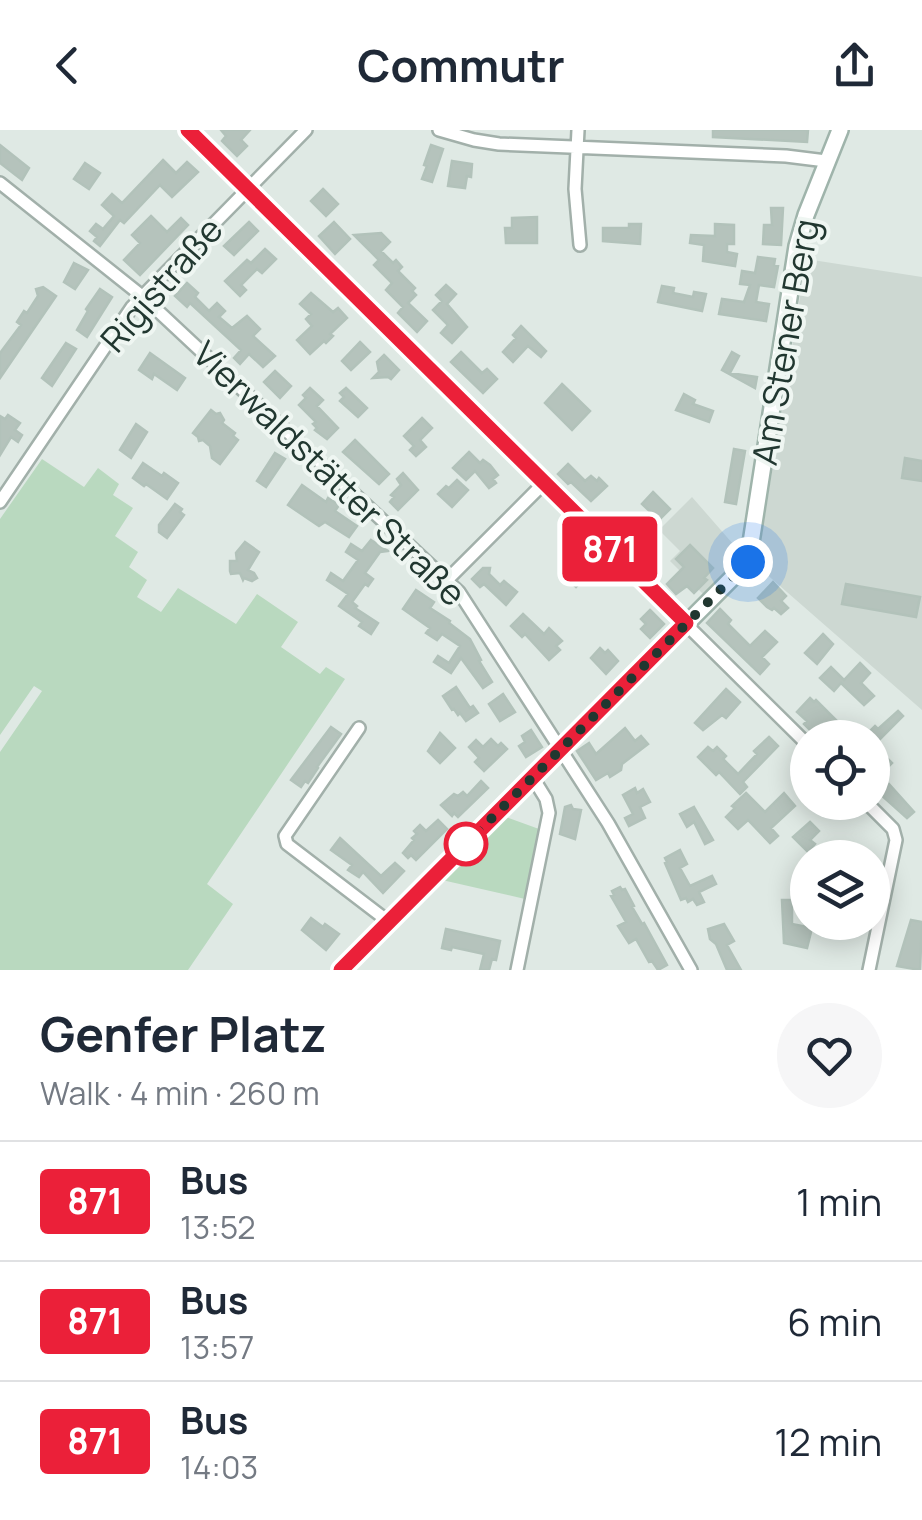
<!DOCTYPE html>
<meta charset="utf-8">
<style>
:root{--surface:#fff;--page:#f6f6f7;--text:#1f2937;--muted:#747a83;--line:#e0e1e3}
body{margin:0;font-family:Manrope,sans-serif;background:var(--page);color:var(--text);height:100vh;display:flex;flex-direction:column;font-size:38px;white-space:nowrap}
*{box-sizing:border-box;margin:0}
p{font-size:32px;color:var(--muted)}
.icon{flex:none;width:55px;height:55px;fill:none;stroke:currentColor;stroke-width:2;stroke-linecap:round;stroke-linejoin:round}
.map{position:relative;height:840px;overflow:hidden}
.sheet{display:flex;flex-direction:column;background:var(--surface);flex:1}
.sheet>*{flex:none}
.badge{padding:0 20px;border-radius:8px;font-size:35px;line-height:65px}
.buttons{position:absolute;left:790px;top:590px;display:grid;gap:20px}
.buttons a{display:grid;place-items:center;width:100px;height:100px;border-radius:50%;background:var(--surface);box-shadow:0 5px 25px #0003;font-size:50px}
.you{position:absolute;width:50px;height:50px;margin:-25px;border:8px solid #fff;border-radius:50%;background:#1a73e8;box-shadow:0 0 0 15px #1a73e833}
.map>.badge{position:absolute;translate:-50% -50%;box-shadow:0 0 0 5px #fff}
.round{display:grid;place-items:center;flex:none;width:105px;height:105px;border-radius:52px;background:var(--page)}
.headline{display:flex;align-items:center;justify-content:space-between;height:170px;padding:0 40px}
h1{font-size:48px;font-weight:700;line-height:75px}
ul{padding:0;list-style:none}
li{display:flex;align-items:center;gap:30px;height:120px;padding:0 40px;border-top:2px solid var(--line)}
li div{flex:1}
li b{display:block;font-size:38px}
li em{font-style:normal}
li .badge{min-width:110px;font-weight:700;text-align:center}
header{display:flex;justify-content:space-between;align-items:center;height:130px;padding:0 40px;background:var(--surface);font-size:45px;font-weight:700}
.map>svg:first-child{display:block}
.built{fill:#cdd8d2}
.green{fill:#b9d9bf}
.building{fill:#b5c3bc;stroke:#b2c2ba;stroke-width:2.5}
.lines{fill:none;stroke-linecap:round;stroke-linejoin:round}
.street-casing{stroke:#a2b0aa;stroke-width:16}
.secondary-casing{stroke:#9fb4ab;stroke-width:20}
.street{stroke:#fff;stroke-width:11}
.secondary{stroke:#fff;stroke-width:15}
.line-casing{stroke:#fff;stroke-width:22}
.line{stroke:#eb2039;stroke-width:15}
.walk{stroke:#213730;stroke-width:10;stroke-dasharray:0 18}
.stop-dot{fill:#fff;stroke:#eb2039;stroke-width:5}
.labels{text-anchor:middle;stroke-width:8;stroke-linejoin:round;paint-order:stroke}
.street-label{font-size:35px;fill:#213730;stroke:#eff6f2}
</style>
<header><svg class="icon" aria-label="back" viewBox="0 0 24 24"><path d="M15 5l-7 7 7 7"/></svg>Commutr<svg class="icon" aria-label="share" viewBox="0 0 24 24"><path d="M12 15V3M7 8l5-5 5 5M5 13v7h14v-7"/></svg></header>
<div class="map">
<svg width="922" height="840" viewBox="0 0 922 840">
<rect width="100%" height="100%" fill="#dfe9e4"/>
<!-- built -->
<path class="built" d="M 806,129 L 922,147 L 922,580 L 757,436 Z
M 692,367 L 740,422 L 740,426 L 703,464 L 670,431 L 680,421 L 659,400 Z"/>
<!-- green -->
<path class="green" d="M 42,329 L 84,357 L 98,338 L 119,354 L 113,365 L 133,378 L 115,406 L 138,422 L 129,437 L 147,450 L 137,467 L 161,482 L 178,458 L 236,494 L 257,464 L 298,492 L 281,517 L 320,544 L 326,537 L 345,549 L 207,754 L 233,774 L 188,840 L 0,840 L 0,622 L 42,561 L 34,556 L 0,605 L 0,389 Z
M 506,687 L 539,699 L 525,769 L 442,750 Z"/>
<!-- building -->
<path class="building" d="M 221,0 L 250,0 L 241,10 L 247,16 L 237,26 L 222,11 L 226,6 Z
M 713,0 L 808,0 L 807,12 L 713,7 Z
M 0,15 L 29,38 L 22,50 L 0,33 Z
M 431,15 L 443,19 L 432,52 L 422,49 L 427,36 L 424,35 Z
M 163,30 L 176,43 L 187,32 L 198,42 L 172,67 L 160,55 L 124,93 L 120,90 L 100,116 L 94,111 L 97,107 L 90,101 L 96,94 L 103,99 L 114,86 L 102,75 L 112,64 L 122,73 Z
M 452,31 L 472,34 L 471,47 L 467,46 L 465,58 L 448,56 Z
M 85,33 L 100,43 L 89,59 L 74,49 Z
M 323,59 L 338,74 L 326,86 L 311,71 Z
M 771,78 L 783,78 L 781,115 L 763,114 L 764,95 L 772,95 Z
M 151,86 L 167,102 L 181,88 L 188,95 L 140,145 L 124,130 L 140,113 L 132,105 Z
M 537,87 L 537,113 L 506,113 L 505,98 L 512,98 L 512,88 Z
M 249,92 L 258,101 L 234,125 L 224,116 Z
M 334,92 L 350,109 L 335,124 L 319,106 Z
M 629,94 L 641,94 L 640,114 L 603,111 L 603,98 L 629,98 Z
M 715,94 L 734,95 L 734,114 L 727,114 L 727,122 L 737,124 L 735,136 L 703,131 L 704,115 L 690,113 L 691,105 L 715,106 Z
M 381,103 L 390,112 L 381,121 L 393,133 L 396,130 L 402,137 L 398,141 L 415,158 L 412,161 L 416,165 L 408,173 L 427,191 L 417,202 L 398,183 L 403,177 L 386,160 L 392,153 L 374,135 L 379,130 L 354,105 Z
M 265,119 L 276,129 L 262,143 L 257,139 L 241,155 L 246,160 L 240,166 L 225,151 L 247,130 L 251,133 Z
M 758,127 L 775,129 L 774,135 L 778,136 L 774,157 L 759,155 L 756,172 L 769,174 L 766,191 L 719,184 L 722,169 L 744,172 L 750,155 L 740,154 L 742,141 L 755,143 Z
M 74,133 L 88,140 L 75,159 L 64,152 Z
M 187,153 L 198,163 L 195,167 L 209,181 L 217,173 L 225,181 L 219,187 L 232,198 L 247,186 L 260,199 L 253,206 L 275,226 L 263,237 L 249,224 L 240,234 L 234,228 L 241,220 L 190,173 L 187,177 L 175,166 Z
M 446,155 L 456,164 L 447,174 L 467,197 L 452,213 L 441,203 L 448,195 L 433,180 L 442,171 L 436,165 Z
M 662,156 L 674,158 L 673,163 L 693,167 L 694,162 L 706,164 L 702,181 L 658,172 Z
M 43,157 L 56,166 L 0,248 L 0,223 L 21,195 L 17,192 L 24,181 L 27,183 L 38,166 L 36,159 Z
M 100,159 L 112,167 L 87,207 L 77,200 L 88,181 L 86,179 Z
M 311,163 L 333,182 L 338,178 L 347,188 L 330,204 L 333,206 L 326,213 L 324,211 L 310,224 L 297,210 L 312,196 L 306,189 L 311,184 L 300,174 Z
M 521,196 L 546,221 L 541,227 L 528,216 L 513,232 L 503,222 L 516,208 L 513,205 Z
M 360,212 L 370,222 L 351,240 L 342,231 Z
M 66,213 L 76,219 L 52,256 L 42,248 Z
M 461,222 L 482,243 L 487,239 L 497,249 L 483,263 L 451,232 Z
M 732,222 L 739,226 L 730,243 L 757,247 L 755,258 L 722,240 Z
M 150,223 L 185,248 L 177,260 L 154,244 L 152,249 L 139,240 Z
M 384,225 L 399,240 L 391,249 L 388,247 L 373,248 L 379,242 L 377,232 Z
M 275,241 L 291,256 L 280,268 L 264,252 Z
M 562,254 L 590,281 L 572,300 L 545,273 Z
M 310,258 L 323,270 L 317,276 L 338,298 L 327,309 L 315,300 L 317,298 L 313,294 L 316,292 L 299,275 L 306,268 L 303,265 Z
M 346,258 L 367,278 L 358,287 L 340,271 L 344,267 L 340,263 Z
M 684,264 L 695,270 L 693,274 L 713,281 L 709,292 L 676,280 Z
M 211,280 L 216,284 L 220,283 L 224,290 L 222,293 L 235,303 L 233,306 L 238,310 L 220,334 L 212,328 L 210,316 L 203,310 L 199,311 L 198,307 L 193,303 Z
M 8,285 L 20,293 L 15,300 L 22,305 L 18,312 L 11,307 L 0,325 L 0,286 L 5,289 Z
M 422,288 L 432,298 L 420,310 L 426,317 L 416,326 L 410,320 L 414,316 L 404,306 Z
M 136,294 L 147,302 L 131,328 L 120,320 Z
M 355,310 L 389,344 L 379,354 L 343,322 Z
M 734,319 L 745,321 L 736,374 L 725,372 Z
M 469,322 L 480,333 L 483,330 L 490,335 L 498,345 L 493,349 L 496,353 L 489,358 L 475,341 L 466,350 L 453,338 Z
M 275,323 L 285,329 L 266,357 L 257,351 Z
M 905,328 L 922,331 L 922,351 L 902,348 Z
M 143,333 L 162,346 L 164,343 L 178,353 L 167,369 L 146,354 L 144,356 L 133,348 Z
M 568,334 L 585,351 L 591,346 L 597,351 L 599,348 L 607,356 L 591,371 L 571,352 L 568,354 L 558,344 Z
M 403,343 L 418,360 L 398,380 L 390,372 L 394,367 L 391,365 L 401,355 L 397,349 Z
M 457,350 L 468,360 L 452,377 L 438,364 L 446,356 L 449,358 Z
M 302,355 L 326,372 L 328,368 L 339,375 L 335,381 L 357,396 L 349,407 L 325,392 L 319,396 L 288,375 Z
M 653,362 L 670,379 L 659,390 L 642,374 Z
M 175,374 L 182,379 L 180,382 L 184,385 L 167,408 L 159,402 L 159,395 Z
M 371,410 L 388,421 L 380,422 L 365,443 L 373,449 L 368,456 L 365,454 L 352,472 L 357,476 L 355,478 L 378,493 L 371,504 L 359,496 L 362,492 L 339,476 L 348,464 L 327,450 L 331,443 L 343,451 L 358,430 L 346,422 L 351,414 L 362,421 Z
M 245,412 L 259,422 L 248,440 L 254,443 L 257,448 L 252,451 L 244,448 L 243,450 L 240,443 L 231,444 L 230,441 L 230,431 L 237,431 L 236,423 Z
M 690,415 L 713,438 L 704,448 L 707,450 L 694,463 L 687,456 L 676,464 L 667,454 L 684,437 L 676,429 Z
M 587,421 L 594,427 L 590,431 L 595,436 L 576,457 L 565,446 Z
M 483,438 L 490,438 L 489,444 L 500,455 L 504,451 L 517,462 L 506,475 L 484,454 L 480,457 L 472,449 Z
M 773,452 L 786,466 L 781,471 L 788,478 L 781,484 L 774,478 L 772,480 L 767,477 L 758,468 Z
M 846,454 L 920,467 L 916,487 L 842,474 Z
M 416,460 L 434,472 L 430,478 L 450,491 L 449,493 L 470,509 L 481,530 L 479,531 L 492,552 L 483,558 L 461,528 L 451,543 L 434,532 L 438,526 L 449,533 L 460,516 L 442,504 L 437,510 L 426,503 L 430,498 L 403,479 Z
M 720,479 L 731,490 L 728,494 L 750,516 L 765,501 L 777,512 L 762,527 L 769,534 L 760,544 L 707,493 Z
M 650,480 L 664,494 L 650,508 L 641,499 L 646,494 L 641,489 Z
M 523,484 L 544,504 L 549,498 L 562,511 L 556,516 L 560,520 L 549,530 L 525,504 L 522,507 L 511,496 Z
M 823,504 L 833,514 L 817,534 L 805,523 Z
M 600,518 L 605,523 L 608,520 L 618,531 L 606,544 L 591,528 Z
M 860,533 L 870,543 L 861,553 L 874,566 L 864,575 L 841,553 L 834,561 L 820,548 L 831,537 L 844,550 Z
M 456,557 L 470,578 L 473,576 L 478,583 L 466,591 L 460,583 L 458,585 L 454,579 L 452,580 L 443,566 Z
M 726,559 L 740,572 L 726,588 L 722,585 L 703,600 L 695,593 Z
M 503,564 L 515,582 L 500,591 L 489,574 Z
M 810,568 L 814,572 L 816,570 L 841,595 L 831,606 L 821,595 L 813,603 L 804,594 L 807,591 L 797,582 Z
M 898,581 L 903,586 L 874,615 L 892,633 L 872,653 L 872,608 L 863,608 L 875,596 L 878,599 Z
M 331,597 L 341,604 L 317,637 L 318,638 L 308,653 L 305,651 L 301,657 L 291,650 Z
M 625,598 L 635,611 L 641,606 L 648,614 L 622,634 L 621,640 L 610,647 L 608,643 L 596,650 L 577,621 L 589,613 L 596,624 Z
M 531,600 L 542,617 L 526,627 L 519,616 L 525,612 L 522,606 Z
M 440,603 L 455,618 L 440,633 L 428,621 Z
M 769,607 L 778,616 L 743,652 L 747,657 L 740,664 L 719,642 L 716,645 L 698,627 L 708,617 L 713,621 L 717,617 L 726,626 L 723,629 L 738,644 L 757,624 L 754,621 Z
M 491,609 L 498,616 L 501,613 L 507,619 L 484,641 L 475,632 L 479,628 L 469,617 L 476,610 L 483,617 Z
M 481,651 L 488,658 L 458,687 L 454,683 L 452,686 L 441,675 L 454,664 L 458,666 L 463,662 L 467,666 Z
M 889,654 L 914,682 L 907,688 L 880,664 Z
M 635,658 L 637,663 L 643,659 L 650,672 L 640,677 L 645,688 L 629,696 L 625,688 L 633,684 L 623,665 Z
M 746,663 L 765,682 L 784,663 L 795,676 L 771,698 L 778,706 L 770,713 L 748,690 L 738,699 L 726,687 L 735,678 L 732,676 Z
M 571,675 L 573,679 L 581,680 L 575,709 L 560,704 L 565,677 Z
M 694,677 L 713,710 L 705,714 L 694,692 L 687,697 L 680,684 Z
M 438,690 L 447,699 L 416,730 L 411,725 L 408,728 L 403,723 L 414,710 L 412,708 L 417,704 L 414,701 L 420,695 L 426,701 Z
M 810,692 L 819,701 L 810,710 L 815,714 L 808,722 L 793,707 Z
M 340,708 L 381,746 L 395,733 L 404,741 L 383,763 L 363,742 L 359,747 L 348,740 L 352,735 L 331,720 Z
M 680,720 L 687,734 L 680,738 L 690,756 L 712,746 L 716,754 L 699,762 L 704,772 L 697,775 L 693,769 L 688,772 L 686,768 L 681,770 L 665,733 L 667,732 L 665,728 Z
M 620,757 L 622,760 L 625,759 L 634,776 L 632,777 L 642,794 L 644,793 L 667,835 L 658,840 L 652,831 L 649,832 L 636,809 L 629,813 L 618,796 L 626,792 L 611,766 L 614,765 L 612,761 Z
M 782,770 L 792,770 L 792,794 L 812,798 L 807,818 L 784,813 Z
M 311,788 L 323,797 L 325,794 L 339,804 L 326,820 L 302,800 Z
M 911,790 L 922,792 L 920,840 L 897,836 Z
M 724,794 L 734,811 L 727,815 L 741,840 L 727,840 L 716,814 L 710,809 L 708,799 Z
M 446,799 L 500,811 L 496,830 L 492,829 L 489,840 L 480,840 L 484,824 L 452,817 L 451,820 L 442,818 Z"/>
<g class="lines">
<defs>
<path id="street" d="M 187,0 L 808,615
M 439,0 L 474,10 L 499,14 L 786,26 L 826,31
M 578,0 L 575,59 L 580,115
M 0,53 L 142,166 L 459,462 L 608,693 L 691,840
M 0,372 L 132,177 L 306,0
M 448,449 L 543,354
M 359,598 L 285,706 L 287,714 L 389,792
M 866,672 L 893,699 L 896,710 L 869,840
M 517,840 L 549,683 L 546,669 L 533,648"/>
<path id="secondary" d="M 341,840 L 748,432 L 797,116 L 806,85 L 840,0"/>
</defs>
<!-- street casing -->
<use href="#street" class="street-casing"/>
<!-- secondary casing -->
<use href="#secondary" class="secondary-casing"/>
<!-- street -->
<use href="#street" class="street"/>
<!-- secondary -->
<use href="#secondary" class="secondary"/>
</g>
<g class="lines">
<defs>
<path id="line" d="M 188,0 L 686,493 L 341,840"/>
</defs>
<!-- line casing -->
<use href="#line" class="line-casing"/>
<!-- line -->
<use href="#line" class="line"/>
<!-- walk -->
<path class="walk" d="M 466,714 L 748,432"/>
</g>
<!-- markers -->
<circle class="stop-dot" cx="466" cy="714" r="20"/>
<g class="labels">
<!-- street labels -->
<g class="street-label">
<text transform="translate(162 155) rotate(-49)" y="12">Rigistraße</text>
<text transform="translate(786 212) rotate(-80)" y="12">Am Stener Berg</text>
<text transform="translate(329 344) rotate(44)" y="12">Vierwaldstätter Straße</text>
</g>
</g>
</svg>
<div class="buttons">
<a><svg class="icon" aria-label="locate" viewBox="0 0 24 24"><circle cx="12" cy="12" r="6"/><path d="M12 2v4M12 18v4M2 12h4M18 12h4"/></svg></a>
<a><svg class="icon" aria-label="layers" viewBox="0 0 24 24"><path d="M12 4l9 5-9 5-9-5zM3 14l9 5 9-5"/></svg></a>
</div>
<div class="you" style="left:748px;top:432px"></div>
<b class="badge" style="left:610px;top:419px;background:#eb2039;color:#fff">871</b>
</div>
<section class="sheet">
<div class="headline"><div><h1>Genfer Platz</h1><p>Walk · 4 min · 260 m</p></div><a class="round"><svg class="icon" aria-label="heart" viewBox="0 0 24 24"><path d="M12 20l-8-8c-3-5 5-10 8-4 3-6 11-1 8 4z"/></svg></a></div>
<ul>
<li><span class="badge" style="background:#eb2039;color:#fff">871</span><div><b>Bus</b><p>13:52</p></div><em>1 min</em></li>
<li><span class="badge" style="background:#eb2039;color:#fff">871</span><div><b>Bus</b><p>13:57</p></div><em>6 min</em></li>
<li><span class="badge" style="background:#eb2039;color:#fff">871</span><div><b>Bus</b><p>14:03</p></div><em>12 min</em></li>
</ul>
</section>
